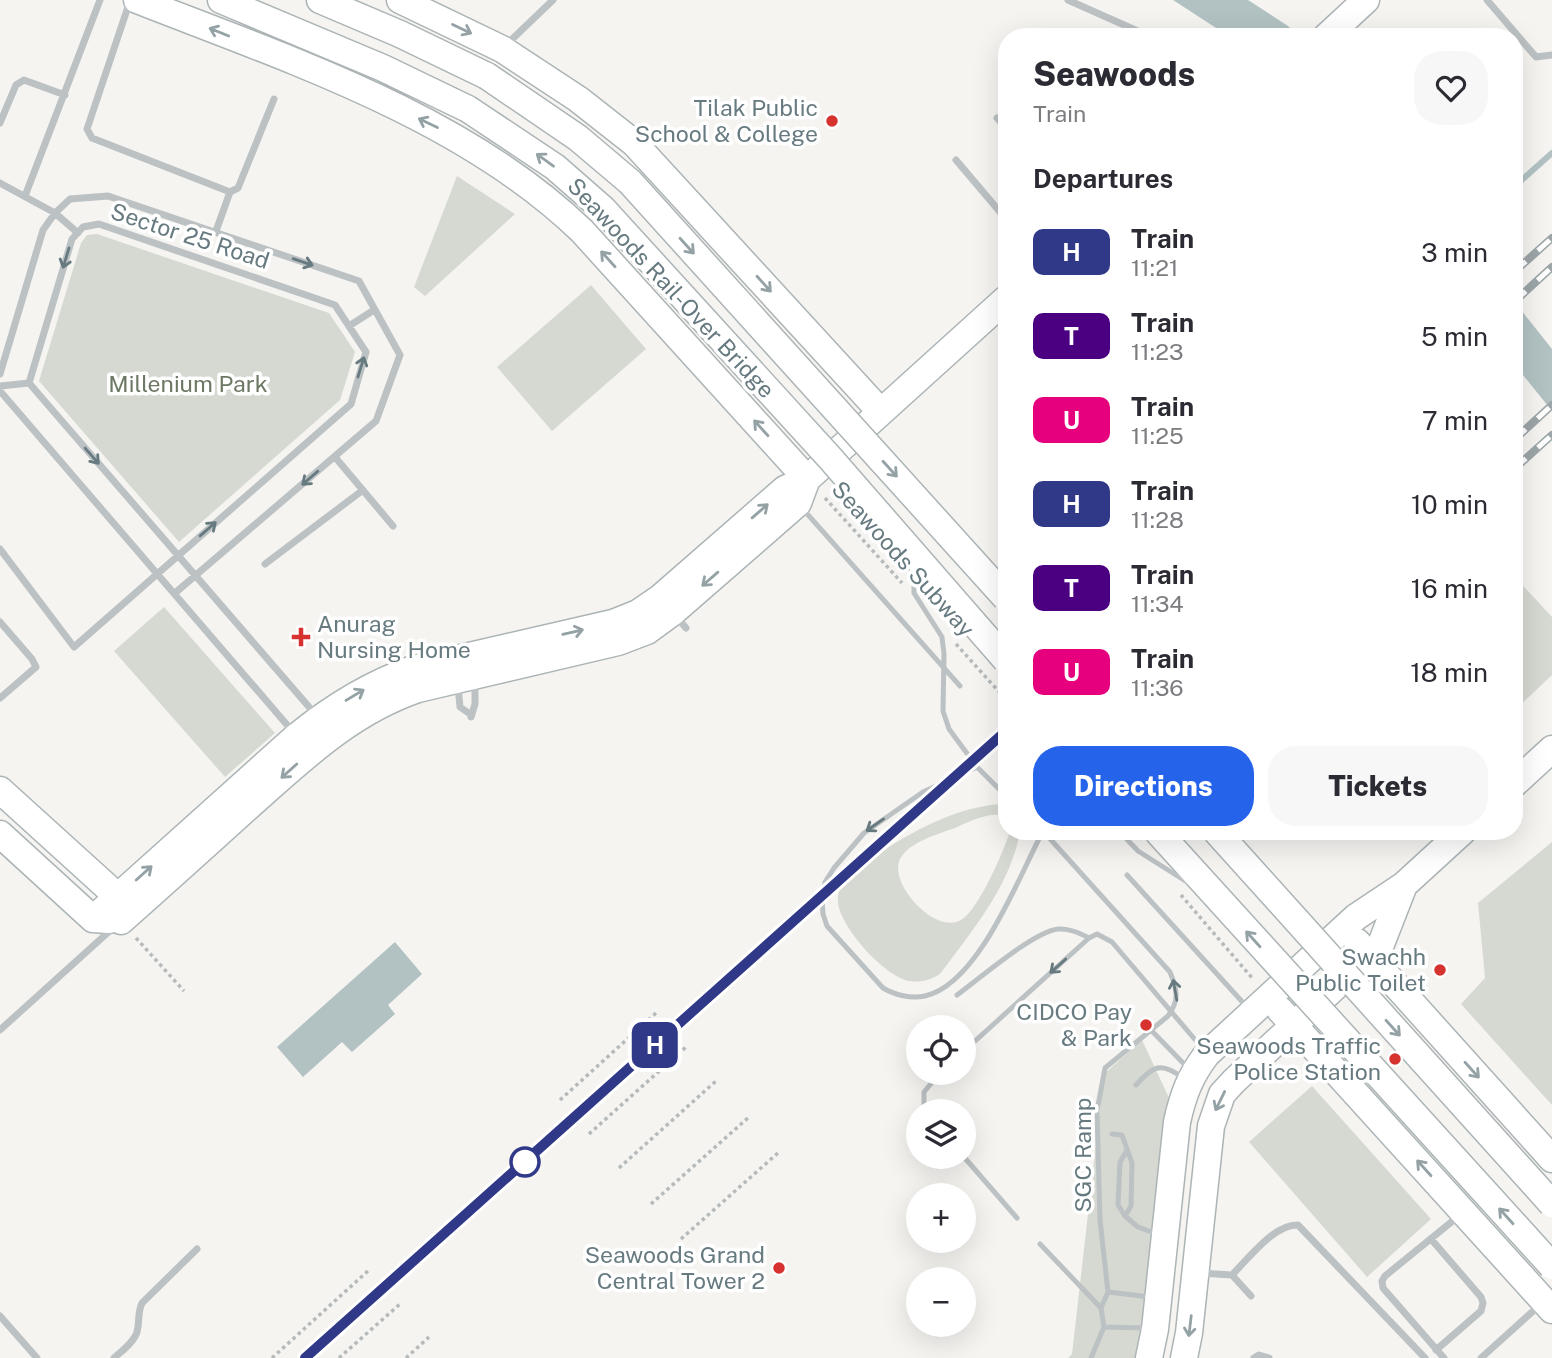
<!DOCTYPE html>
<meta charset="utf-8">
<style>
:root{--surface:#fff;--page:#f7f7f7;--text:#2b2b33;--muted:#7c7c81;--accent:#2563eb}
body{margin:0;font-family:"Public Sans",sans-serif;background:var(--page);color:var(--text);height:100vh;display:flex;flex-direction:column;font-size:26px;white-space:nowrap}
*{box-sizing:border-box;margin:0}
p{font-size:23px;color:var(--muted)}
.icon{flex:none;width:38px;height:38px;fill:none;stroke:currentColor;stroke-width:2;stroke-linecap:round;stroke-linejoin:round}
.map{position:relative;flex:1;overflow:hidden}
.details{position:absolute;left:998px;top:28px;width:525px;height:812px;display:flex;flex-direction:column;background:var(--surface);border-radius:28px;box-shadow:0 7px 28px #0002}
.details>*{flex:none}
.badge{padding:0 14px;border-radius:10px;font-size:24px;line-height:46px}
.tools{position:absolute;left:906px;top:1015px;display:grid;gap:14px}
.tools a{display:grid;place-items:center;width:70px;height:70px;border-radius:50%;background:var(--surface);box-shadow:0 7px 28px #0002;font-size:35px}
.map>.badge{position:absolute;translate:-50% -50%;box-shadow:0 0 0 4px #fff}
h2{padding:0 35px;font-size:26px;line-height:63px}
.round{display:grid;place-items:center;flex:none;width:74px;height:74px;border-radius:28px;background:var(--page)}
.summary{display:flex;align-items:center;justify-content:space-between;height:119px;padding:0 35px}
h1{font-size:33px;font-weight:800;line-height:52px}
.button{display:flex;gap:14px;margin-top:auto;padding:14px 35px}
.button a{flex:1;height:80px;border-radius:28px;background:var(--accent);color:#fff;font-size:28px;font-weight:800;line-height:80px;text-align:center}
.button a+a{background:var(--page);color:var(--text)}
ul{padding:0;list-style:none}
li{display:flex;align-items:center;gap:21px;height:84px;padding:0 35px}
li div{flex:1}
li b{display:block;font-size:26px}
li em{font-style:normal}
li .badge{min-width:77px;font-weight:700;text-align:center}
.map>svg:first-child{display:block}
.green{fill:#d6d9d1}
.water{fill:#b2c2c3}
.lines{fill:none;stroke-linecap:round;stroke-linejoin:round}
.stream{stroke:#b2c2c3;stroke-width:6}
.secondary-casing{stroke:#acb4b6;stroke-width:29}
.path{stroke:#b6babb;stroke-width:3.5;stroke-dasharray:3.5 3.5;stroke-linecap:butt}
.lane{stroke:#bcc1c3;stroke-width:5}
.street{stroke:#bcc1c3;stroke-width:7}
.secondary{stroke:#fff;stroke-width:26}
.rail-casing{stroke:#9ca5a7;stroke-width:8}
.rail{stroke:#fff;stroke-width:5;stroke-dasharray:16;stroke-linecap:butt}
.secondary-bridge-casing{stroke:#acb4b6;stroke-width:29;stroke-linecap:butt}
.lane-bridge{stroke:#bcc1c3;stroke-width:5}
.secondary-bridge{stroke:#fff;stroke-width:26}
.oneway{stroke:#94a2a6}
.oneway2{stroke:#667a80}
.line-casing{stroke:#fff;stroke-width:16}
.line{stroke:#303888;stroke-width:10}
.poi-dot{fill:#d63330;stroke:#fff;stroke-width:2.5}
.stop-dot{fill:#fff;stroke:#303888;stroke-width:3.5}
.labels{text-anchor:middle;stroke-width:7;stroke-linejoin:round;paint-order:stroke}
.poi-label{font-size:23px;fill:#667a80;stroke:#fff;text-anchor:end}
.street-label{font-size:23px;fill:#667a80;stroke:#fff}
.park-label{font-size:23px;fill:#6c7864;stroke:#fff}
</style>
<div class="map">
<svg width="1552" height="1358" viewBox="0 0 1552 1358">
<rect width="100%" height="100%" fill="#f5f4f1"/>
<!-- green -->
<path class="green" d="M 457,176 L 515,214 L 425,296 L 414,287 Z
M 97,234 L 329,313 L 355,352 L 340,400 L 179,542 L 39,381 L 81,243 L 87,235 Z
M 591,285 L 646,349 L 552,431 L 497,367 Z
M 1514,576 L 1552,617 L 1552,675 L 1514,711 Z
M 164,607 L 275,733 L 225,777 L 114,651 Z
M 1001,804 L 1006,805 L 1006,817 C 992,810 969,822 955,828 C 938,834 909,842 900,859 C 888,884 936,935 961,920 C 978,911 1004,851 1010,831 L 1020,831 C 1011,885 972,931 940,974 C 930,980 921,983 909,981 C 884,976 841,928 838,903 C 837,891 841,883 848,873 C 895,843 944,808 1001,804 Z
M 1552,842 L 1552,1105 L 1461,1004 L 1485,978 L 1478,903 Z
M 1142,1040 L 1170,1100 L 1143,1328 L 1137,1358 L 1068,1358 L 1072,1354 L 1104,1074 Z
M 1312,1086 L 1431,1219 L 1367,1277 L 1249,1142 Z"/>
<!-- water -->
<path class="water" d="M 1173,0 L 1248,0 L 1288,26 L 1298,37 L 1230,37 Z
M 1514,301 L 1552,349 L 1552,411 L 1514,364 Z
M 395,942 L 422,974 L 388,1005 L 395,1014 L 352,1052 L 342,1042 L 303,1077 L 277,1047 Z"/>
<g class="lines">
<!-- stream -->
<path class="stream" d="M 1514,187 L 1552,153"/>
<defs>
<path id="secondary" d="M 137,0 C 288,59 464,117 582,231 L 807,479
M 221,0 L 383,68 L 468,109
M 320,0 L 400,34 L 487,76
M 400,0 L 502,49 L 578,99 L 634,143 L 880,411
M 1326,37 L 1366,0
M 1514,784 L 1552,749
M 0,790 L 117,896 L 120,912
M 0,834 L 93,919 L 109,920
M 93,919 L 297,736 C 333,707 370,684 413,669 L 613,623 L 638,613 L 660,598 L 785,489 L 807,479 L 1006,299
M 121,921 C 164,883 206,845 248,807 C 301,760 350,712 418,689 L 618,642 L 647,631 L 673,612 L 798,503 L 807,479
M 1357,942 L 1552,1159
M 1280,1010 L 1552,1310
M 1149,1358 L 1155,1329 L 1177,1122 C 1183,1095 1190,1076 1207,1054 L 1356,917 L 1404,885 L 1463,831
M 1184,1358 L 1189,1333 L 1211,1126 L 1222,1094 L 1234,1081 L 1381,944 L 1404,885"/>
</defs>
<!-- secondary casing -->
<use href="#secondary" class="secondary-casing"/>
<!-- path -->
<path class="path" d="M 825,498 L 902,583
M 956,644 L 1001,694
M 1181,895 L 1253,979
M 136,938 L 184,991
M 560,1100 L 656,1013
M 589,1134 L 686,1047
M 619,1168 L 716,1081
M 651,1204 L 749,1117
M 681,1239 L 779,1152
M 272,1358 L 369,1270
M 339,1358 L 400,1304
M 406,1358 L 429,1337"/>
<!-- lane -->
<path class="lane" d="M 802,508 L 960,686
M 1127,875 L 1247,1007
M 957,995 C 979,979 1033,932 1058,929 C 1069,928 1079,933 1089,938
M 1146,1025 L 1188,1068
M 964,1051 L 1089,938 L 1097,934 L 1112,942 L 1203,1049
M 1136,1085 C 1153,1066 1161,1061 1183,1078
M 924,1111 L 924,1092 L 940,1073
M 1112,1134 L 1122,1135 L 1132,1163 L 1131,1206 L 1125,1216
M 1126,1152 L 1120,1162 L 1118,1205 L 1125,1216 L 1138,1227 L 1157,1234
M 964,1157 L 1017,1218
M 1100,1220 L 1108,1292 L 1101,1308
M 1040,1244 L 1101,1308 L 1104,1327 L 1091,1358
M 1108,1292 L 1150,1297
M 1104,1327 L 1146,1328"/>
<!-- street -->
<path class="street" d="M 1068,0 L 1151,37
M 1487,0 L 1536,57 L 1552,55
M 130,1 L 87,129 L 92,138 L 230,192
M 505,46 L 553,0
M 997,118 L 1006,128
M 0,123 L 16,85 L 24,80 L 65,95
M 956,160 L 1006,219
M 0,183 L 55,213 L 78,233
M 25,196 L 100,0
M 216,231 L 230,192 L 238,188 L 274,99
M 349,326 L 374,310
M 0,374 L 43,230 L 55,213 L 70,199 L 108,196 L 359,281 L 400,355 L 376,421 L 175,593
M 0,386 L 29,383
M 0,391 L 294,733
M 335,457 L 393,526
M 0,549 L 74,647 L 351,404 L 366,352 L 335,305 L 99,224 L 83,227 L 72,239 L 29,383 L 316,715
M 265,564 L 363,490
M 675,615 L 686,628
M 0,622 L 32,659 L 36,667 L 0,698
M 458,686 L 460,707 L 470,714
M 471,717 L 475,704 L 475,680
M 0,1030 L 114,927
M 1431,1239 L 1481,1297 L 1483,1303 L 1481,1311 L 1436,1350
M 1199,1273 L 1232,1275 C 1249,1258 1274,1224 1298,1225 L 1425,1358
M 1232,1275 L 1251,1296
M 0,1316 L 37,1358
M 114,1358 C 122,1351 134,1342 137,1332 C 140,1321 137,1314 142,1303 L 197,1249
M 1254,1358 L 1259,1355 L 1269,1358
M 1444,1358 L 1383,1288 L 1382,1281 L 1385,1276 L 1460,1215
M 1481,1358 L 1541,1304"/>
<!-- secondary -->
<use href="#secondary" class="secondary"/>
<defs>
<path id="rail" d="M 1514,272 L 1552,238
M 1514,302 L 1552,267
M 1514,440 L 1552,405
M 1514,469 L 1552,435"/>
</defs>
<!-- rail casing -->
<use href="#rail" class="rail-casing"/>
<!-- rail -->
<use href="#rail" class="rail"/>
<defs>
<path id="secondary-bridge" d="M 487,76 L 578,138 L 630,182 L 1006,598
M 468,109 L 555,167 L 603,209 L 830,458 L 1006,660
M 1157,831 L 1552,1266
M 1216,831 L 1552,1204"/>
</defs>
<!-- secondary-bridge casing -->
<use href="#secondary-bridge" class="secondary-bridge-casing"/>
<!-- lane-bridge -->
<path class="lane-bridge" d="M 914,570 L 914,593 L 942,637 L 944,654 L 943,711 L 949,729 L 977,767 L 1006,796
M 977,767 L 923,792 L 864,833 L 834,868 L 825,882 L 822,899 L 823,914 L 827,926 L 883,988 C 895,995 911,999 925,996 C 979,984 1019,876 1043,831
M 1043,831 L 1170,972 C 1177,989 1180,1000 1168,1016 L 1105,1068 L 1097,1111 L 1100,1220
M 1119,831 L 1138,851 L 1187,882"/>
<!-- secondary-bridge -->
<use href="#secondary-bridge" class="secondary-bridge"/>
</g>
<!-- one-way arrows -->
<defs><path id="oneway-shaft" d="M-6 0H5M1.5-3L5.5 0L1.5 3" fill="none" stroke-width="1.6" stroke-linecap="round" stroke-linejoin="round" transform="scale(1.75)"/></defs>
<g class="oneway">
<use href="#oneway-shaft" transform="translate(462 29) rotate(26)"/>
<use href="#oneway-shaft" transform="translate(219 32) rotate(-158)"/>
<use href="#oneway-shaft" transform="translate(428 123) rotate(-154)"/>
<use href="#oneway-shaft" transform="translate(545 160) rotate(-144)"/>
<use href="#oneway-shaft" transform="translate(687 246) rotate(48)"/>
<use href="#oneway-shaft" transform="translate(608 259) rotate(-132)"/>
<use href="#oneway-shaft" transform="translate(764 284) rotate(48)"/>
<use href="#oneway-shaft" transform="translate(761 428) rotate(-132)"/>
<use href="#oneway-shaft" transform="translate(890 469) rotate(48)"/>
<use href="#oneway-shaft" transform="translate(760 511) rotate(-41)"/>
<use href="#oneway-shaft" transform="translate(710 579) rotate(139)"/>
<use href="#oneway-shaft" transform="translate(573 632) rotate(-13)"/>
<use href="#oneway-shaft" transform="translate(355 695) rotate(-31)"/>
<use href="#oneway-shaft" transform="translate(289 771) rotate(138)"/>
<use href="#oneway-shaft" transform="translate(144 873) rotate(-42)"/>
<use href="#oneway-shaft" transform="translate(1253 939) rotate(-132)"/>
<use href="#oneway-shaft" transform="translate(1393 1028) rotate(48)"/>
<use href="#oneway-shaft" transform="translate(1472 1070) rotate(48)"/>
<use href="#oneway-shaft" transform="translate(1220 1101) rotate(116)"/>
<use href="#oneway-shaft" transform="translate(1424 1168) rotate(-132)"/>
<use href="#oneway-shaft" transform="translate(1506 1216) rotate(-132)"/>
<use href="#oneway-shaft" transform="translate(1190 1326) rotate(97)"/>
</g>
<g class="oneway2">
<use href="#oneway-shaft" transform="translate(66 258) rotate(107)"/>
<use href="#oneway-shaft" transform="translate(303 262) rotate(19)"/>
<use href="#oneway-shaft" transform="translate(361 367) rotate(-73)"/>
<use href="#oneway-shaft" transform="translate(92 456) rotate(49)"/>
<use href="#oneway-shaft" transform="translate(310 478) rotate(139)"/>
<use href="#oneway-shaft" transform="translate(208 529) rotate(-41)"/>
<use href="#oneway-shaft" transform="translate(875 825) rotate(145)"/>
<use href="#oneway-shaft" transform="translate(1058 966) rotate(138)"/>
<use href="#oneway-shaft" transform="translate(1175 990) rotate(-100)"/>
</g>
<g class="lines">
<defs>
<path id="line" d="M 305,1358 L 1006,731"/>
</defs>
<!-- line casing -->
<use href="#line" class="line-casing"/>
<!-- line -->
<use href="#line" class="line"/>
</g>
<!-- markers -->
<g class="poi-dot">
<circle cx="832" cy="121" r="7"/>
<path d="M297.5 626.5h7v7h7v7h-7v7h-7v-7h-7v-7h7z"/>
<circle cx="1440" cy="970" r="7"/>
<circle cx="1146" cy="1025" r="7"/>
<circle cx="1395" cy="1059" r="7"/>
<circle cx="779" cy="1268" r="7"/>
</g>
<circle class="stop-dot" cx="525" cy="1162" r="14"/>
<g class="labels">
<!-- poi labels -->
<g class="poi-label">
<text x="818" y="116">Tilak Public<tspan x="818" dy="26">School &amp; College</tspan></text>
<text x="317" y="632" text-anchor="start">Anurag<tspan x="317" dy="26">Nursing Home</tspan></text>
<text x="1426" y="965">Swachh<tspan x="1426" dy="26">Public Toilet</tspan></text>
<text x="1132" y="1020">CIDCO Pay<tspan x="1132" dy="26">&amp; Park</tspan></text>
<text x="1381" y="1054">Seawoods Traffic<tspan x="1381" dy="26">Police Station</tspan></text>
<text x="765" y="1263">Seawoods Grand<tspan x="765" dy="26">Central Tower 2</tspan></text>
</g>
<!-- street labels -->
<g class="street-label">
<text transform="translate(190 236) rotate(18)" y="8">Sector 25 Road</text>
<text transform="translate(671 288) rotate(47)" y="8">Seawoods Rail-Over Bridge</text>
<text transform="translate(903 559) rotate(48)" y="8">Seawoods Subway</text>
<text transform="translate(1083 1155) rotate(-90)" y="8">SGC Ramp</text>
</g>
<!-- park labels -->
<g class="park-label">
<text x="188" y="392">Millenium Park</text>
</g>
</g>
</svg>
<div class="tools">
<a><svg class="icon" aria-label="locate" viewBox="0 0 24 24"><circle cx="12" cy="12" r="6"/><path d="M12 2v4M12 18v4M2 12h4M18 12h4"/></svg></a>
<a><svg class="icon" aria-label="layers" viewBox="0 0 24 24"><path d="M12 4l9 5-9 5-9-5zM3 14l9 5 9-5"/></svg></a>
<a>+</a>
<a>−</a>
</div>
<b class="badge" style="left:655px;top:1045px;background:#303888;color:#fff">H</b>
<section class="details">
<div class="summary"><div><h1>Seawoods</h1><p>Train</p></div><a class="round"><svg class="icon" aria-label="heart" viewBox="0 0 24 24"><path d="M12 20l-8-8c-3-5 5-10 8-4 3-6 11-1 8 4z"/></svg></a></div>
<h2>Departures</h2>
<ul>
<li><span class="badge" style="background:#303888;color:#fff">H</span><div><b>Train</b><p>11:21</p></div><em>3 min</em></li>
<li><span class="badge" style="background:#4b0082;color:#fff">T</span><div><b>Train</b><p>11:23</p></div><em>5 min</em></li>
<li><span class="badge" style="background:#e6007e;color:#fff">U</span><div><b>Train</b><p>11:25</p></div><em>7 min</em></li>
<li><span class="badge" style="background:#303888;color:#fff">H</span><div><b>Train</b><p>11:28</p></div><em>10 min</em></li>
<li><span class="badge" style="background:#4b0082;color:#fff">T</span><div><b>Train</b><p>11:34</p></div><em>16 min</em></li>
<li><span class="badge" style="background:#e6007e;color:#fff">U</span><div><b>Train</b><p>11:36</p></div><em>18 min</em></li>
</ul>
<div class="button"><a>Directions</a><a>Tickets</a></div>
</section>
</div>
